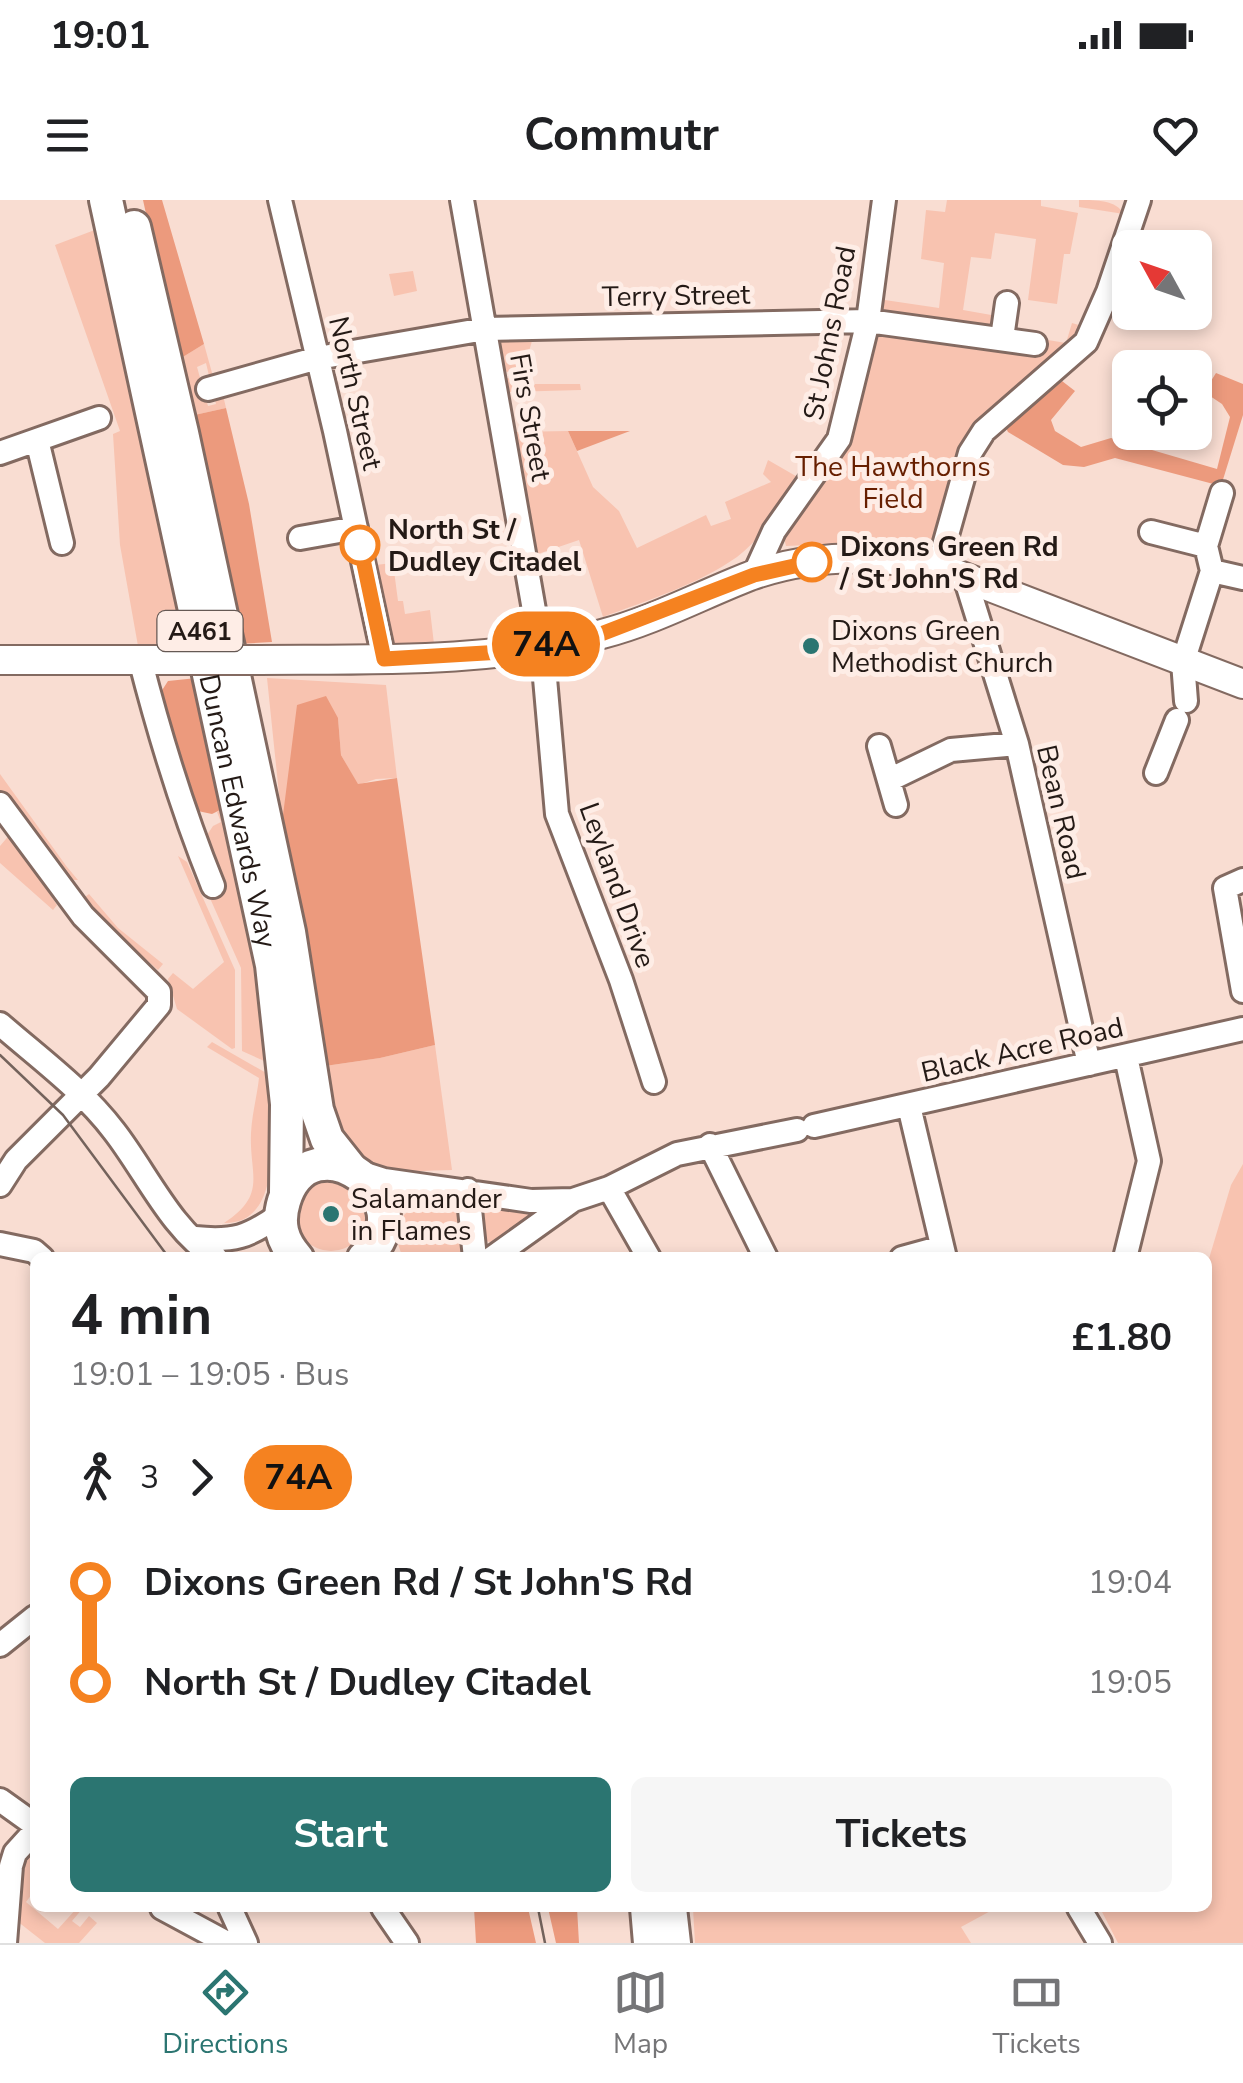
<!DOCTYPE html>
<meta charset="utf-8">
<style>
:root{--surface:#fff;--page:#f6f6f6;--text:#202124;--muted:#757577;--line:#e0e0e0;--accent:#2b7571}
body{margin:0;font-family:"Nunito Sans",sans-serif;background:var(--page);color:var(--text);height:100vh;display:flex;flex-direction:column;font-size:38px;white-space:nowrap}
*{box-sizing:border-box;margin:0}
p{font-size:32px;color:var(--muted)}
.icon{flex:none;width:55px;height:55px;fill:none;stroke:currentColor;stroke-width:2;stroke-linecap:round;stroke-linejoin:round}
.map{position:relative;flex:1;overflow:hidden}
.side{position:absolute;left:30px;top:1052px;width:1182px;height:660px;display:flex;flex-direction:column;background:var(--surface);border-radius:15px;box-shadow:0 5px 15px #0003}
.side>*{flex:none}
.badge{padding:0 20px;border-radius:32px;font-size:35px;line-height:65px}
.needle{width:65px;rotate:310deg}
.fabs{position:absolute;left:1112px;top:30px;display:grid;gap:20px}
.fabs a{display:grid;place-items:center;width:100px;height:100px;border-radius:15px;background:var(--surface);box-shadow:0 5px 15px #0003;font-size:50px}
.map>.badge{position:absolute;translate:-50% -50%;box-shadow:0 0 0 5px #fff}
.legs{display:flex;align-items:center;gap:15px;height:110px;padding:0 40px;font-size:32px}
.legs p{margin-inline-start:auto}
.overview{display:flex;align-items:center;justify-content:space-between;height:170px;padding:0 40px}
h1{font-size:55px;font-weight:700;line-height:75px}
.cta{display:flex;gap:20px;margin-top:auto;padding:20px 40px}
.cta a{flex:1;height:115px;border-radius:15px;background:var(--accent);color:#fff;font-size:40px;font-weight:700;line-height:115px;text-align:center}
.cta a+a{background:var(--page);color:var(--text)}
ul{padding:0 40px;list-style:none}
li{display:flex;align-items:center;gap:35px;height:100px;font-size:38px}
li i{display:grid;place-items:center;width:15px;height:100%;margin:0 12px;background:currentColor}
li i::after{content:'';width:25px;height:25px;margin:-12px;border:8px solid;border-radius:50%;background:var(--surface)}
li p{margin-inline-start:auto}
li:first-child i{background:linear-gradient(#0000 50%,currentColor 0)}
li:last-child i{background:linear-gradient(currentColor 50%,#0000 0)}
.status{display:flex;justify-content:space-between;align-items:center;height:70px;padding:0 50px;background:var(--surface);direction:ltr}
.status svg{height:28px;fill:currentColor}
header{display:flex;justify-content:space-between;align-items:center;height:130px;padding:0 40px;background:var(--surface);font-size:45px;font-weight:700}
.menu{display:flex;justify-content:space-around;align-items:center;height:140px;border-top:2px solid var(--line);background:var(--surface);font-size:28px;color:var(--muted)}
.menu a{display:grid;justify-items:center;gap:5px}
.menu .active{color:var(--accent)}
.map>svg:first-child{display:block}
.green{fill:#f8c3b0}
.forest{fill:#ec9a7d}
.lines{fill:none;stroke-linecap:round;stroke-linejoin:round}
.minor-casing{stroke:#836a61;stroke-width:28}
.major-casing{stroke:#836a61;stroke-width:32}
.highway-casing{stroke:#836a61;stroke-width:38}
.minor{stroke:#fff;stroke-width:22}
.major{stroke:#fff;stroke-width:28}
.highway{stroke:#fff;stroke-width:32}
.tram{stroke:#74635c;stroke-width:2.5}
.major-bridge-casing{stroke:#836a61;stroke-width:32;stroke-linecap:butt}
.major-bridge{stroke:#fff;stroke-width:28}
.line-1-casing{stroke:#fff;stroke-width:22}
.line-1{stroke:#f58220;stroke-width:15}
.stop-1-dot{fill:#fff;stroke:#f58220;stroke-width:5}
.poi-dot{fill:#2b7571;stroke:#feede6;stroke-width:4}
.labels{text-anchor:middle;stroke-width:10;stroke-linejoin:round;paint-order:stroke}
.shield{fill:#feede6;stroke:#655954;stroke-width:2.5}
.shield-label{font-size:25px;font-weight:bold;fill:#241a16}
.street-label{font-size:28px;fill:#241a16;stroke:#feede6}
.park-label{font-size:28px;fill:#671f00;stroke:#feede6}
.stop-label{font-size:28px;font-weight:bold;fill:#241a16;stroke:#feede6;text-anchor:start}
.poi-label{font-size:28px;fill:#241a16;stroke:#feede6;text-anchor:start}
</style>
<div class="status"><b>19:01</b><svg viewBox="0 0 49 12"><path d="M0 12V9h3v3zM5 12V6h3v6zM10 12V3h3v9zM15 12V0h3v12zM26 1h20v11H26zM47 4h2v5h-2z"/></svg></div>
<header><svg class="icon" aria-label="menu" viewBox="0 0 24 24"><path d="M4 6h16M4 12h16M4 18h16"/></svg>Commutr<svg class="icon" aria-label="heart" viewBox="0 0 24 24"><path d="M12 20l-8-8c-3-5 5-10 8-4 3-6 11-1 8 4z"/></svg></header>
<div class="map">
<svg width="1243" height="1743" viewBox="0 0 1243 1743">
<rect width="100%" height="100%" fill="#f9ddd2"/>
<!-- green -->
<path class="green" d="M 947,0 L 1041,0 L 1041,6 L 1078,13 L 1070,54 L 1064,54 L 1057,104 L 1028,100 L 1036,39 L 995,33 L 991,59 L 971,57 L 963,110 L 997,116 L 995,127 L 877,116 L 878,99 L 939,108 L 944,63 L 921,59 L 926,10 L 945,12 Z
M 1079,0 C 1097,0 1116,0 1124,14 L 1079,7 Z
M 100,28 L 190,444 L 138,446 L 120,345 L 113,234 L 120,231 L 55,45 Z
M 413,71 L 417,91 L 394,96 L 389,74 Z
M 1072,123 L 1082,126 L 1079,136 L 974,224 L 940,335 L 922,347 L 877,342 L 786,346 L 784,338 L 790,328 C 813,295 845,260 857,222 C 866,195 862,162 875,137 L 887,134 L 1042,139 L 1066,143 Z
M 499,141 L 532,141 L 525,165 L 520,165 L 512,173 L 504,171 Z
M 204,144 L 214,180 L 210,180 L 206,163 L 197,167 L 208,206 L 216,204 L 214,196 L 223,195 L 226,208 L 190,216 L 178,160 Z
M 505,177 L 533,188 L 535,184 L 580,184 L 581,190 L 508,192 Z
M 568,231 L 593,287 L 619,311 L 637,348 L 706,315 L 711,326 L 731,319 L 725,302 L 771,282 L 763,274 L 768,260 L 801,279 C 782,305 763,337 737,357 C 697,385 648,400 603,417 L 579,340 L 535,355 L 512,232 Z
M 393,363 L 398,401 L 403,401 L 405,414 L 430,410 L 434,444 L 394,443 L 375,365 Z
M 267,478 L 386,485 L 397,578 L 376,579 L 358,585 L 341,555 L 338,518 L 282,623 Z
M 0,574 L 67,667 L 78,680 L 65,680 L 61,676 L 0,593 Z
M 228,606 L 268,823 L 271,864 L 242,851 L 241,768 L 209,696 L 205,638 L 213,626 L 221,622 L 217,612 Z
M 11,633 L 57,705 L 53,710 L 0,663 L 0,646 Z
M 178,656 L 187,662 L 235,770 L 235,848 L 232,849 L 177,809 L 168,779 L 173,773 L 193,789 L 224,762 Z
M 89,694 L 118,728 L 163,764 L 158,770 L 112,730 L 87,702 L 85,697 Z
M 212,842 L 268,874 C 269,915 289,1024 224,1023 C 268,994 249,975 251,933 C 252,914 257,896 259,878 L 207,847 Z
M 435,845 L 452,970 C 433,970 409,973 390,969 C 337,958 332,910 325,866 L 380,858 Z
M 1243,964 L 1243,1743 L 1118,1743 L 1100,1708 L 1208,1708 L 1208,1062 L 1231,985 Z
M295 1015a36 36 0 1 1 72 0a36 36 0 1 1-72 0Z
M 444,997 L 455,1003 L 460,1016 L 461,1057 L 403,1057 C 385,1019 409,1005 444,997 Z
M 483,1001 L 540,1012 L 494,1043 L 482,1040 L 478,1008 Z
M 35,1646 L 35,1672 L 30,1678 L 35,1682 L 35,1690 L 26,1702 L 58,1729 L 77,1708 L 83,1708 L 72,1721 L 80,1727 L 89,1716 L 97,1723 L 79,1743 L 45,1743 L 17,1721 L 22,1661 Z
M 693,1708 L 996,1708 L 961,1727 L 971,1743 L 695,1743 Z"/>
<!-- forest -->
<path class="forest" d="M 143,0 L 162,0 L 204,144 L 178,160 Z
M 1216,173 L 1243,184 L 1243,215 L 1221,286 L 1115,258 L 1084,267 L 1063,265 L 1008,232 L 1006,228 L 1062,181 L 1075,191 L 1051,220 L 1055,231 L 1081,247 L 1111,238 L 1217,269 L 1230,217 L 1222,204 L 1204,192 Z
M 226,208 L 249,304 L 272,442 L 238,444 L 190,216 Z
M 568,231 L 630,231 L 577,251 Z
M 197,478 L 228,606 L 212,614 L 193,610 L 159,495 L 168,481 Z
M 326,496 L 338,518 L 341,555 L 358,584 L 397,578 L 435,845 L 380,858 L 325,866 L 282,623 L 297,505 Z
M 474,1708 L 528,1708 L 536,1743 L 476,1743 Z
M 548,1708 L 577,1708 L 579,1743 L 556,1743 Z"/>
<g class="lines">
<defs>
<path id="minor" d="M 280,0 L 335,231 L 384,459
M 462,0 L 544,467 L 557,614 L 621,780 L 654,882
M 1002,138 L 1007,103
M 208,189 L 318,158 L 485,129 L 868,121 L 1035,144
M 37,240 L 62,343
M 0,253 L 99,218
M 1151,332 L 1206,346
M 300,338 L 356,328
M 938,367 L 970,253 L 984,231 L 1086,142 L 1108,92 L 1139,0
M 1212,371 L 1243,378
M 754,375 L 774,331 L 839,239 L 868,121 L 884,0
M 965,377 L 1017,544 L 1089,864
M 140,459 C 160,537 183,612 213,686
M 1186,501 L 1183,462 L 1212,371 L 1206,346 L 1222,293
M 879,546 L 896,605
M 1156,573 L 1177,520
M 891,579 L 951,550 L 1017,544
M 0,604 L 83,716 L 159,792 L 159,805 L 99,877 L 16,960 L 0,985
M 1243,680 L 1225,688 L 1243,791
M 0,824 C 39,858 83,890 114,931 C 146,972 171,1030 216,1058
M 909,906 L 945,1058
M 814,926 L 1243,829
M 710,945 L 766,1058
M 359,972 L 384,980 L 531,1001 L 573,1000 L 609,988 L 677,954 L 797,930
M 609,988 L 649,1058
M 468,990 L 475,1058
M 195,1038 C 233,1042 249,1037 279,1015
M 0,1044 L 34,1051 L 42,1058
M 492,1058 L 573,1000
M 902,1058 L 942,1047
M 1125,1058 L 1149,961 L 1126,857
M 0,1445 L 35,1417
M 0,1600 L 35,1625
M 162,1708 L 227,1743
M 230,1708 L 246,1743
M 383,1708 L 407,1743
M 1079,1708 L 1100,1743
M 5,1743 L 11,1666 L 15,1653 L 35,1631"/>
<path id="major" d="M 0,460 L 178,460
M 253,460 C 367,459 491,464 602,434 C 653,421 701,395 750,376 C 812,354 875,354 938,367 L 1243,484"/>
<g id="highway">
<path id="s1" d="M 106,0 L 272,765 L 287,904 L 286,992"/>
<path d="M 134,27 L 182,233 L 289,732 L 317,910 L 327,939 L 350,968"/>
<path d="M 297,1058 C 282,1041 277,1024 284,1001 C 311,913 431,1001 364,1058"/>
<path d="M 647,1708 L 650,1743"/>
<path d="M 670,1708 L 674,1743"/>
</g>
</defs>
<!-- minor casing -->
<use href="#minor" class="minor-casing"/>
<!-- major casing -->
<use href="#major" class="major-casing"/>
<!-- highway casing -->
<use href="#highway" class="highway-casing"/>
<!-- minor -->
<use href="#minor" class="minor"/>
<!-- major -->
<use href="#major" class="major"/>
<!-- highway -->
<use href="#highway" class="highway"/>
<!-- tram -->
<path class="tram" d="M 0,855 L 63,915 L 169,1058
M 538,1708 L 545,1743"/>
<defs>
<path id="major-bridge" d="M 178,460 L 253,460"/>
</defs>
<!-- major-bridge casing -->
<use href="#major-bridge" class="major-bridge-casing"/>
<!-- major-bridge -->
<use href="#major-bridge" class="major-bridge"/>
</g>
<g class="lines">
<defs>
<path id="line-1" d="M 360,345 L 384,459 L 502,452 L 601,434 L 754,375 L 812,362"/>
</defs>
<!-- line-1 casing -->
<use href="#line-1" class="line-1-casing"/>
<!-- line-1 -->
<use href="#line-1" class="line-1"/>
</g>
<!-- markers -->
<g class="stop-1-dot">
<circle cx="360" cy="345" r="18"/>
<circle cx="812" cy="362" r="18"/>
</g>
<g class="poi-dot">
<circle cx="811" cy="446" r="10"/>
<circle cx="331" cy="1014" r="10"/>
</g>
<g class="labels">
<!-- shield labels -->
<rect class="shield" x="157.5" y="411" width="85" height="40" rx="8"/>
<g class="shield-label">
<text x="200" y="440">A461</text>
</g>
<!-- street labels -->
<g class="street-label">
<text transform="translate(676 95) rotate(-1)" y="10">Terry Street</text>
<text transform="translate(829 133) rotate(-79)" y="10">St Johns Road</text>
<text transform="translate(356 193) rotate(77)" y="10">North Street</text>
<text transform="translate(531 217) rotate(80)" y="10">Firs Street</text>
<text dy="10" stroke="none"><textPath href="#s1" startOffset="625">Duncan Edwards Way</textPath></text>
<text transform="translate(1062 612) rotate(77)" y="10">Bean Road</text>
<text transform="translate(618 685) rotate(70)" y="10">Leyland Drive</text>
<text transform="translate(1022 849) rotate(-13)" y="10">Black Acre Road</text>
</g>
<!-- park labels -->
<g class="park-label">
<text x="893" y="276">The Hawthorns<tspan x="893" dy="32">Field</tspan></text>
</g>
<!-- stop labels -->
<g class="stop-label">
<text x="388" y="339">North St /<tspan x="388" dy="32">Dudley Citadel</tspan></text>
<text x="840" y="356">Dixons Green Rd<tspan x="840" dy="32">/ St John'S Rd</tspan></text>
</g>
<!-- poi labels -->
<g class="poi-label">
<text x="831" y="440">Dixons Green<tspan x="831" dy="32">Methodist Church</tspan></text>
<text x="351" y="1008">Salamander<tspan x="351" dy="32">in Flames</tspan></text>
</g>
</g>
</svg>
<div class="fabs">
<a><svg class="needle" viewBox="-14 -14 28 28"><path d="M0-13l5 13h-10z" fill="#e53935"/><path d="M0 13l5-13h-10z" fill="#757577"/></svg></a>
<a><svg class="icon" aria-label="locate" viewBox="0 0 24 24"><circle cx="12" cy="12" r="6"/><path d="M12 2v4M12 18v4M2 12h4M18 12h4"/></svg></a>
</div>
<b class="badge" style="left:546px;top:444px;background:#f58220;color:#111">74A</b>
<section class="side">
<div class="overview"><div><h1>4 min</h1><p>19:01 – 19:05 · Bus</p></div><b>£1.80</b></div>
<div class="legs"><svg class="icon" aria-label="walk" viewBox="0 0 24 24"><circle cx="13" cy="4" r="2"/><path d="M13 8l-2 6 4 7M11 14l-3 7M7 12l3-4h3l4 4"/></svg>3<svg class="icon" aria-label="forward" viewBox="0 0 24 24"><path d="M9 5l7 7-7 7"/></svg><b class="badge" style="background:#f58220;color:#111">74A</b></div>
<ul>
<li><i style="color:#f58220"></i><b>Dixons Green Rd / St John'S Rd</b><p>19:04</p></li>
<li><i style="color:#f58220"></i><b>North St / Dudley Citadel</b><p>19:05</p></li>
</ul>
<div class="cta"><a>Start</a><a>Tickets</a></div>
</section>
</div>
<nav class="menu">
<a class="active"><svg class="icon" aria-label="directions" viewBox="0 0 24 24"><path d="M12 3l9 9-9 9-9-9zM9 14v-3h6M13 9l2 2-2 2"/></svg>Directions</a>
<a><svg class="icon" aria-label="map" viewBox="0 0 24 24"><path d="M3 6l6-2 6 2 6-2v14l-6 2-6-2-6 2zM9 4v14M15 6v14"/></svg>Map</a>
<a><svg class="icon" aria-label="tickets" viewBox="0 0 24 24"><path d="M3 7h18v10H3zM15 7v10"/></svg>Tickets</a>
</nav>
